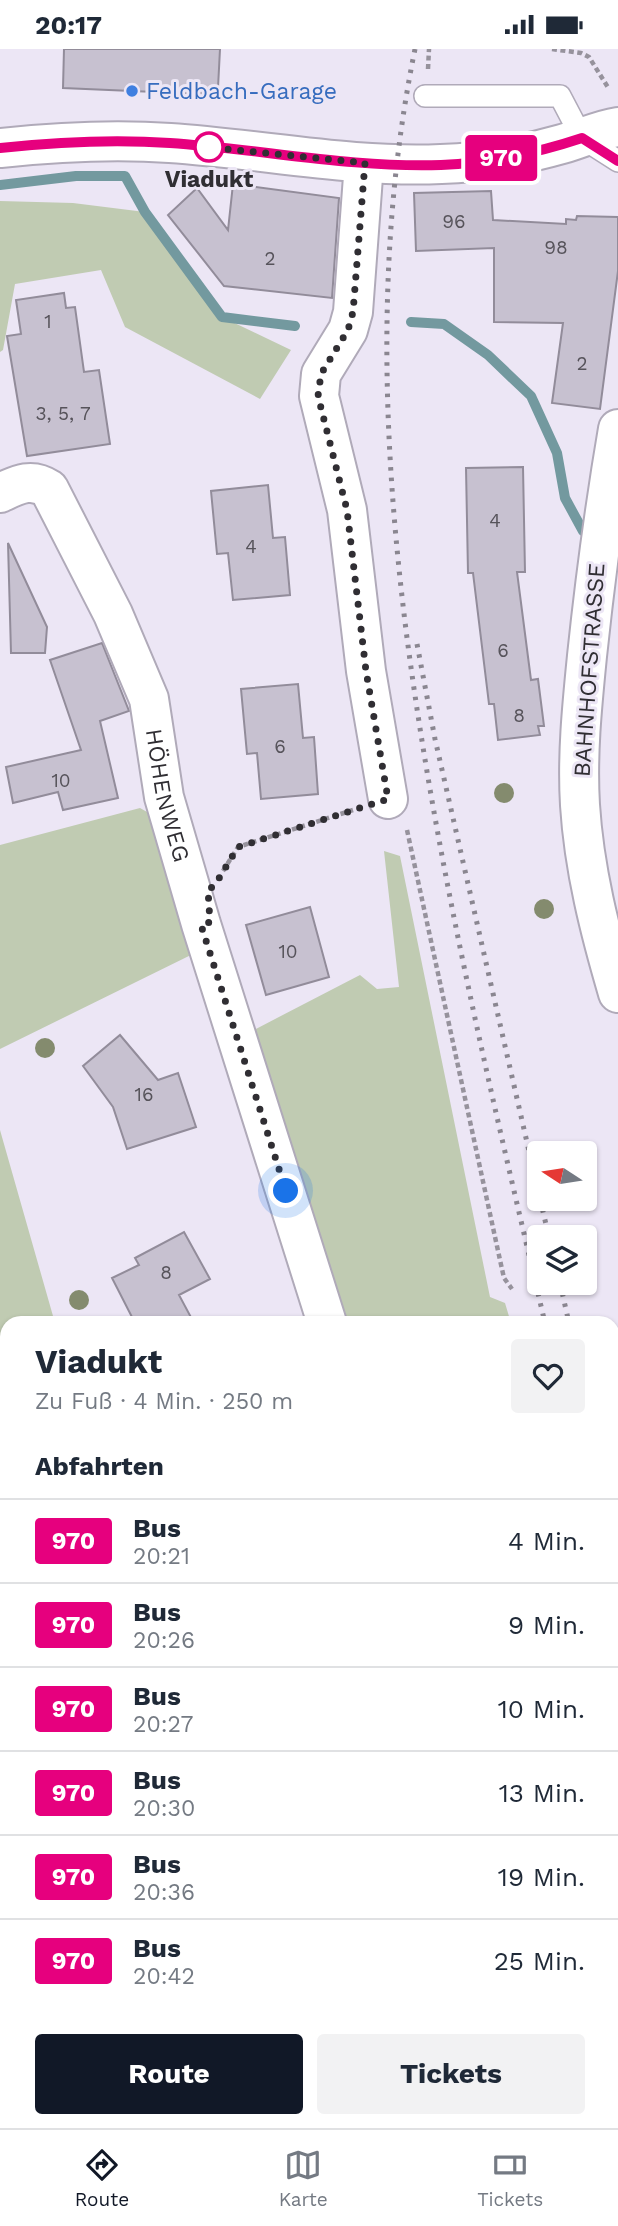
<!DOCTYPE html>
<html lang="de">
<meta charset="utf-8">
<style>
:root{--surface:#fff;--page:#f2f2f3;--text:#1f2937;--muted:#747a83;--line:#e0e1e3;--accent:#111827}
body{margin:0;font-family:"Work Sans",sans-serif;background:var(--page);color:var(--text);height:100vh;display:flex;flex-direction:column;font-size:26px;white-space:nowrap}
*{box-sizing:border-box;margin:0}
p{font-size:23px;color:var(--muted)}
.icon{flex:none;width:38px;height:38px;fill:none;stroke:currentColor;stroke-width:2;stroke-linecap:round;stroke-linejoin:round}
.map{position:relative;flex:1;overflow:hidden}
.sheet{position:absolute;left:0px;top:1267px;width:620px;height:812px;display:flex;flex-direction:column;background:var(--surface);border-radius:21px 21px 0 0;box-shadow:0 2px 5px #0004}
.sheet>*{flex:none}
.badge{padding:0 14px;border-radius:5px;font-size:24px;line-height:46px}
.needle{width:46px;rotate:282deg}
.buttons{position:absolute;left:527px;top:1092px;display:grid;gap:14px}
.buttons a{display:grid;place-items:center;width:70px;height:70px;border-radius:7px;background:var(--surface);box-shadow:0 2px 5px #0004;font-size:35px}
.you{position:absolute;width:35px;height:35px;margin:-18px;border:5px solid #fff;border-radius:50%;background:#1a73e8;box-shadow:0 0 0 10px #1a73e833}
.map>.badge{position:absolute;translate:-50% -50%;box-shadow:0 0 0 4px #fff}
h2{padding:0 35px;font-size:26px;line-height:63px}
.round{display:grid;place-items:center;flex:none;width:74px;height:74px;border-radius:7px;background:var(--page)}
.overview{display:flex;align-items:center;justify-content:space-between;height:119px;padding:0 35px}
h1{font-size:33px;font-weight:700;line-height:52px}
.cta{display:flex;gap:14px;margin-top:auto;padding:14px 35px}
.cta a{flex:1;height:80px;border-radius:7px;background:var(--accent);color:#fff;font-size:28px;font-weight:700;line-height:80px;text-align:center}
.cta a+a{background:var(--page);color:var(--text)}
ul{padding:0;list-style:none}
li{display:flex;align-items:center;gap:21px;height:84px;padding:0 35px;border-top:2px solid var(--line)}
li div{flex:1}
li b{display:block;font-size:26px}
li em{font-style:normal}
li .badge{min-width:77px;font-weight:700;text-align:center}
.status{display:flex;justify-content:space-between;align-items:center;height:49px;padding:0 35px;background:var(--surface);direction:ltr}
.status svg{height:19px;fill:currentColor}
.tabs{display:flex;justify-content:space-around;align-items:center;height:98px;border-top:2px solid var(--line);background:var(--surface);font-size:19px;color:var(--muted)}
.tabs a{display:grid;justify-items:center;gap:4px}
.tabs .active{color:var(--accent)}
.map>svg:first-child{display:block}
.green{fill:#c0cbb2}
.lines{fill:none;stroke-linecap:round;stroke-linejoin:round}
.stream{stroke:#73999f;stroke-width:10}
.building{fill:#c7c1d0;stroke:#928c9a;stroke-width:2}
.lane-casing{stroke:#b0aab9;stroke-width:24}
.street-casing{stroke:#b0aab9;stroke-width:42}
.secondary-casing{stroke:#b0aab9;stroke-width:42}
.path{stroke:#96929c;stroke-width:4.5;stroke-dasharray:5 3.5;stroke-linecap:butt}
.lane{stroke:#fff;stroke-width:21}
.street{stroke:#fff;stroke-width:38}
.secondary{stroke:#fff;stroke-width:38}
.rail{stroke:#8a8690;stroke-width:5;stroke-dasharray:3.5 7;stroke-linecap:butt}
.tree{fill:#848b6e}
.line-casing{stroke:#fff;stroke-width:16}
.line{stroke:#e6007e;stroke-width:10}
.walk{stroke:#302e33;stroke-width:7;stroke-dasharray:0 12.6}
.shop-dot{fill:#3f7fe0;stroke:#ece6f5;stroke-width:2.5}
.stop-dot{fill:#fff;stroke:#e6007e;stroke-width:3.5}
.labels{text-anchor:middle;stroke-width:6;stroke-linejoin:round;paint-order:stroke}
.number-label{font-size:19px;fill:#56535a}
.shop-label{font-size:23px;fill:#366cbe;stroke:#ece6f5;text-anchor:start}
.stop-label{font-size:23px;font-weight:bold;fill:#302e33;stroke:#ece6f5}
.street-label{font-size:23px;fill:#302e33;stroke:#ece6f5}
</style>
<div class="status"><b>20:17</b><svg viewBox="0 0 49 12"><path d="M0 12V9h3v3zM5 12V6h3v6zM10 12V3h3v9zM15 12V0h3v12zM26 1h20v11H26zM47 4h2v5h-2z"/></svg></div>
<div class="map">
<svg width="618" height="2079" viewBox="0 0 618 2079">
<rect width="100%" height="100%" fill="#ece6f5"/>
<!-- green -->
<path class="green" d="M 0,152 L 73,154 L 145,163 L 222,268 L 291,301 L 260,350 L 125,278 L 101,221 L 15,235 L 3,301 L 0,303 Z
M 140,759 L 156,768 L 197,903 L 0,1000 L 0,796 Z
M 384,802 L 400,807 L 490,1248 L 505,1254 L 511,1274 L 336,1274 L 248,984 L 360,926 L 377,940 L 399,938 Z
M 0,1081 L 55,1274 L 7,1274 L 7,1821 L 0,1823 Z
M 0,1976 L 7,1988 L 7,2072 L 215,2072 L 217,2079 L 0,2079 Z"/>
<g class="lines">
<!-- stream -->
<path class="stream" d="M 0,136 L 76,127 L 125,127 L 145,163 L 222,268 L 295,277
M 411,273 L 444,275 L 488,306 L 531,347 L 557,404 L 565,449 L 583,482"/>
</g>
<!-- building -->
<path class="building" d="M 64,0 L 220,0 L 218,39 L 201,39 L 201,45 L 63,39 Z
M 233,135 L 339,149 L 332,249 L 224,237 L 168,166 L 197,139 L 228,181 Z
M 491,142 L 493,171 L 566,175 L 566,170 L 576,171 L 577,167 L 618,168 L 618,222 L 600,360 L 552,354 L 563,274 L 494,273 L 494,199 L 416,202 L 414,144 Z
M 64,244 L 66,259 L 75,258 L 84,323 L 99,321 L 110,395 L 27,407 L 7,287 L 21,285 L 16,251 Z
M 523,418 L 525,523 L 517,523 L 531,631 L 538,630 L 544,677 L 538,677 L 540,686 L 498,691 L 494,655 L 489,655 L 473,524 L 468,524 L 466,419 Z
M 268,436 L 273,489 L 285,488 L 290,546 L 233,551 L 228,504 L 217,505 L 211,442 Z
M 8,494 L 47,578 L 45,604 L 11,604 Z
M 102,594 L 129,662 L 100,672 L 118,749 L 63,761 L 58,743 L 13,754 L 6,718 L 81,701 L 50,611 Z
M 298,635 L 303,689 L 314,688 L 318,745 L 261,750 L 257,704 L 247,705 L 241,640 Z
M 310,858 L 329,928 L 266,946 L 246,876 Z
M 120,986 L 158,1031 L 178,1024 L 196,1078 L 127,1100 L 113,1058 L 83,1017 Z
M 184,1183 L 210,1230 L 179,1246 L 194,1274 L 135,1274 L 112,1229 L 139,1216 L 135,1209 Z"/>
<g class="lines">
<defs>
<path id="lane" d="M 425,47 L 560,47 L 582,89 L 618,112
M 612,1292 L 618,1291"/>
<g id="street">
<path d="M 364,114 L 353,263 L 348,281 L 321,325 L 319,347 L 347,461 L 366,622 L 388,750"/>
<path d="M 618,380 C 605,456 595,531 587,607 C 582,657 577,706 580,756 C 584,820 600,883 618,944"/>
<path id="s1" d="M 0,444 C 17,436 31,428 49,440 L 113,565 L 149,650 L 164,748 L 201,875 L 327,1274"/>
<path d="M 0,1488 L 7,1488"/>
<path d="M 582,2072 L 585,2079"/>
</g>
<path id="secondary" d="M 0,99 C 57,93 114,90 170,94 C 261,100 351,119 441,115 C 482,114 523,106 562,95 C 581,90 598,81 618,78"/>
</defs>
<!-- lane casing -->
<use href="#lane" class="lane-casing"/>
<!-- street casing -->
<use href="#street" class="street-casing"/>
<!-- secondary casing -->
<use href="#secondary" class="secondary-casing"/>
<!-- path -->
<path class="path" d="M 552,0 L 581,4 L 589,8 L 609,40
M 428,20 L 429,0
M 407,781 L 500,1211 L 504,1229 L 512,1240
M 223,822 L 238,798 L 353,761
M 612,1696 L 618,1722
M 0,2019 L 7,2023
M 142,2072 L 153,2074 L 154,2079"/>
<!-- lane -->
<use href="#lane" class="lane"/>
<!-- street -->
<use href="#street" class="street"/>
<!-- secondary -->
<use href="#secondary" class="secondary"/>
<!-- rail -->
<path class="rail" d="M 415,0 C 376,191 382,389 406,581 C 436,816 491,1044 545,1274
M 417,595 L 435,690 L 539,1146
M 540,1150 L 549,1188
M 560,1234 L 569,1274
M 612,1459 L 618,1483
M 612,1562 L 618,1586"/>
</g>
<!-- trees -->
<g class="tree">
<circle cx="504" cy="744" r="10"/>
<circle cx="544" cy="860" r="10"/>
<circle cx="45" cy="999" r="10"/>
<circle cx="79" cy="1251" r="10"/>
</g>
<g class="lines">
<defs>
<path id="line" d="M 0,99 C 56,93 114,90 170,94 C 260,100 350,119 441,116 C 488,114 537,104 582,89 L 618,112"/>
</defs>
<!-- line casing -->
<use href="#line" class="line-casing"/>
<!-- line -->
<use href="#line" class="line"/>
<!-- walk -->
<path class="walk" d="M 209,98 L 206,98 L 365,114 L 353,263 L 348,281 L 321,325 L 318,347 L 347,461 L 366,622 L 388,750 L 238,798 L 215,836 L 208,841 L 210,873 L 201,876 L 286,1142"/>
</g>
<!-- markers -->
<circle class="shop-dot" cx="132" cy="42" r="7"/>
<circle class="stop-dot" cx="209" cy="98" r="14"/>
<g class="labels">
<!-- number labels -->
<g class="number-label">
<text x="454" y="179">96</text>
<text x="556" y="205">98</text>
<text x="270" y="216">2</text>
<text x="48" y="279">1</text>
<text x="582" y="321">2</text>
<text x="63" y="371">3, 5, 7</text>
<text x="495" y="478">4</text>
<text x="251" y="504">4</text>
<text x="503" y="608">6</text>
<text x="519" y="673">8</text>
<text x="280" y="704">6</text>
<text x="61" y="738">10</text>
<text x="288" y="909">10</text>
<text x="144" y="1052">16</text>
<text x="166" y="1230">8</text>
</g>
<!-- shop labels -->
<g class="shop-label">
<text x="146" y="50">Feldbach-Garage</text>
</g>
<!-- stop labels -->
<g class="stop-label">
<text x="209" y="138">Viadukt</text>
</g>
<!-- street labels -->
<g class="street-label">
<text transform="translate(589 621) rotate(-86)" y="8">BAHNHOFSTRASSE</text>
<text dy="8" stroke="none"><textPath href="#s1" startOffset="383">HÖHENWEG</textPath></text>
</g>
</g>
</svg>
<div class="buttons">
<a><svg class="needle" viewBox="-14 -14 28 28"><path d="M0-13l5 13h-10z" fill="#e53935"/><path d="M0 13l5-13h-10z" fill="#747a83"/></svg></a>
<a><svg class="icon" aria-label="layers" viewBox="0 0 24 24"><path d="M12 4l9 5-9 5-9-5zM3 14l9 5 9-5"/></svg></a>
</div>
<div class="you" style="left:286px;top:1142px"></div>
<b class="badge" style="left:501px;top:109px;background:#e6007e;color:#fff">970</b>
<section class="sheet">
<div class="overview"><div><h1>Viadukt</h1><p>Zu Fuß · 4 Min. · 250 m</p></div><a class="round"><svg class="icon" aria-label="heart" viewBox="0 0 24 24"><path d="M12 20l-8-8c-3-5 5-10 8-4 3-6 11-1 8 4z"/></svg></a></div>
<h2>Abfahrten</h2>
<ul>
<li><span class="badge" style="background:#e6007e;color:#fff">970</span><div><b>Bus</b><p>20:21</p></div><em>4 Min.</em></li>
<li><span class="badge" style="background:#e6007e;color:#fff">970</span><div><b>Bus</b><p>20:26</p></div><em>9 Min.</em></li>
<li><span class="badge" style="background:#e6007e;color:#fff">970</span><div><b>Bus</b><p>20:27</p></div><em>10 Min.</em></li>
<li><span class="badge" style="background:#e6007e;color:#fff">970</span><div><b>Bus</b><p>20:30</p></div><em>13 Min.</em></li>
<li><span class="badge" style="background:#e6007e;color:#fff">970</span><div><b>Bus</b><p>20:36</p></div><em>19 Min.</em></li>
<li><span class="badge" style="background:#e6007e;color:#fff">970</span><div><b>Bus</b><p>20:42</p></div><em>25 Min.</em></li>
</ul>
<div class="cta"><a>Route</a><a>Tickets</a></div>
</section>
</div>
<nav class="tabs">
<a class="active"><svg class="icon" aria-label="directions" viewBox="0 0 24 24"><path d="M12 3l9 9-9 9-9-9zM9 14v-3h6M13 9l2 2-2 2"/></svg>Route</a>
<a><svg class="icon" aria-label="map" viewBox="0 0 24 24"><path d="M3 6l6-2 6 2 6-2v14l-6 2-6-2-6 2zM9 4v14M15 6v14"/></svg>Karte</a>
<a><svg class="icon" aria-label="tickets" viewBox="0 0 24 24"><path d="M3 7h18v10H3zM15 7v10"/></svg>Tickets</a>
</nav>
